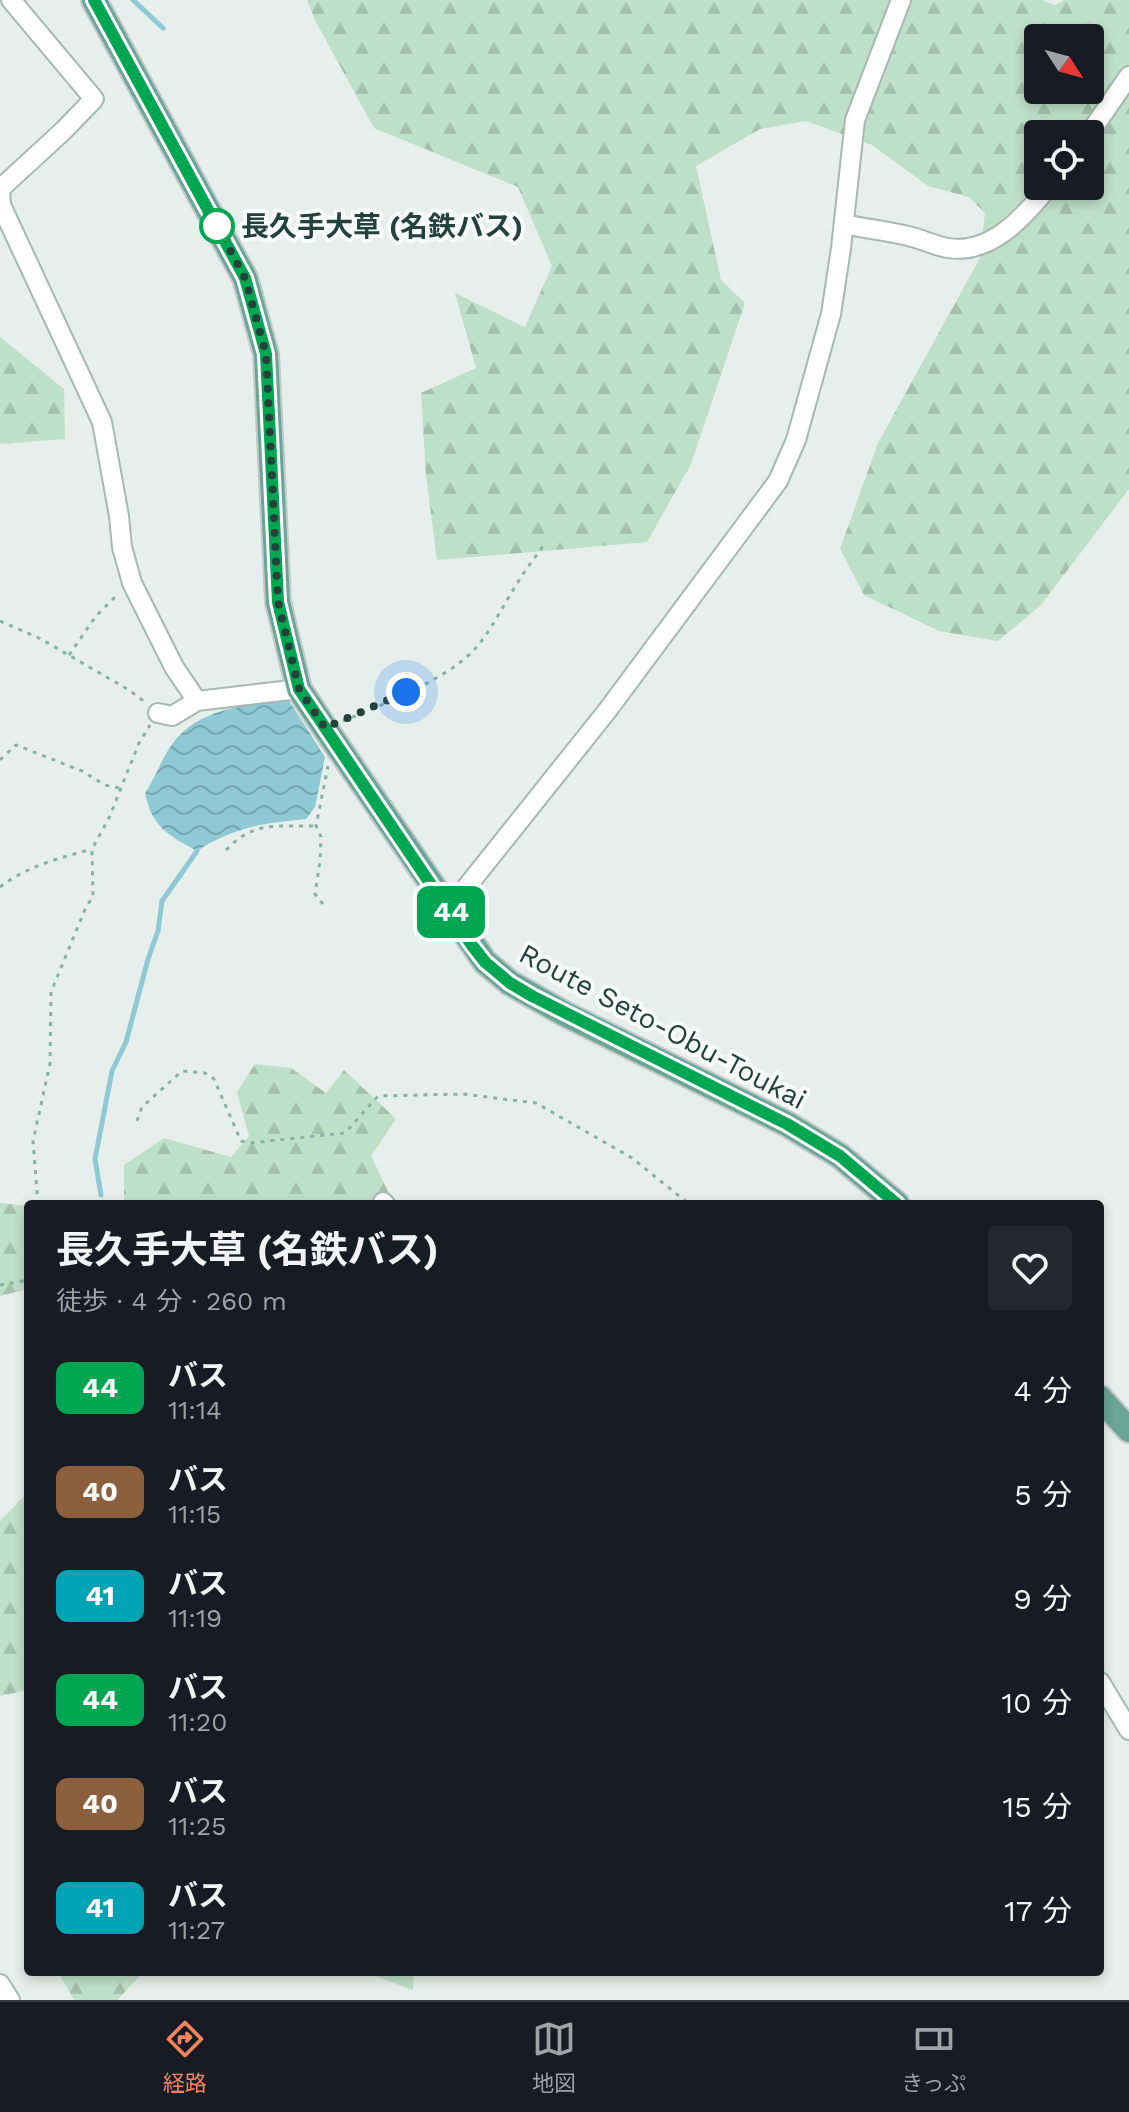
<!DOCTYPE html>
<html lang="ja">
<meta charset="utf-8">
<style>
:root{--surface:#171b24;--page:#242831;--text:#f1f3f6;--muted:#9ea1a6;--line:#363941;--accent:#f4845f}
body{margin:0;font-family:"Work Sans","Noto Sans JP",sans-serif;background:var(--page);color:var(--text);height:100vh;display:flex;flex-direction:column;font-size:30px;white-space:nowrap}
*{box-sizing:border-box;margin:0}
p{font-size:26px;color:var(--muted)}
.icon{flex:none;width:44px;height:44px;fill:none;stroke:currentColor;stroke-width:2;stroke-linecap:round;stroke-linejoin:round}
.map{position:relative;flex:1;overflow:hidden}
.details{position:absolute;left:24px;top:1200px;width:1080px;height:776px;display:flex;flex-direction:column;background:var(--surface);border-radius:8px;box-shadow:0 4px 12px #0003}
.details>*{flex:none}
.badge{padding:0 16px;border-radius:12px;font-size:28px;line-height:52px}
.needle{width:52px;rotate:126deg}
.tools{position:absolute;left:1024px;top:24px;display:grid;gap:16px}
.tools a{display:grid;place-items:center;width:80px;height:80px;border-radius:8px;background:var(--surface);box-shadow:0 4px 12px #0003;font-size:40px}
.you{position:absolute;width:40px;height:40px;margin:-20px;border:6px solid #fff;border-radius:50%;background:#1a73e8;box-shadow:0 0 0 12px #1a73e833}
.map>.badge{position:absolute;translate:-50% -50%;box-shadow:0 0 0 4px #fff}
.round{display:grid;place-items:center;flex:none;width:84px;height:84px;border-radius:8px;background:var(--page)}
.overview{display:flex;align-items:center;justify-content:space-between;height:136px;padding:0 32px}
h1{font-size:38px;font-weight:700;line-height:60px}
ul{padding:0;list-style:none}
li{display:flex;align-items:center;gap:24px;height:104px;padding:0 32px}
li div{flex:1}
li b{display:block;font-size:30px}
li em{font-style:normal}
li .badge{min-width:88px;font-weight:700;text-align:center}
.dock{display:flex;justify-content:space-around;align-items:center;height:112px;border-top:2px solid var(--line);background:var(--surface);font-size:22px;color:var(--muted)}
.dock a{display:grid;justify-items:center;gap:4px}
.dock .current{color:var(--accent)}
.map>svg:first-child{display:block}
.forest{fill:url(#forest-firs);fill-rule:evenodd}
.water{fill:url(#water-waves)}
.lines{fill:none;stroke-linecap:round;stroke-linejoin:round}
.stream{stroke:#8ec9d4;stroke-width:5}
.street-casing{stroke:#a8b8b2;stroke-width:22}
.primary-casing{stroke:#c2cac8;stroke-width:28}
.path{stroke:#86b3a5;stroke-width:3;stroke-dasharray:4 6;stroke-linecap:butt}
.street{stroke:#fff;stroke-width:18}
.primary{stroke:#6aa596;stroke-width:24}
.line-casing{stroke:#fff;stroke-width:18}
.line{stroke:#00a651;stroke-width:12}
.walk{stroke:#24423a;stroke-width:8;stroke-dasharray:0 14.4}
.stop-dot{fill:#fff;stroke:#00a651;stroke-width:4}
.labels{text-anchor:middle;stroke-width:8;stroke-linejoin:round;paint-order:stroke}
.stop-label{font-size:28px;font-weight:bold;fill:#24423a;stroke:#f7fbf9;text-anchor:start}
.street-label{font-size:28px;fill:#24423a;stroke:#f7fbf9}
</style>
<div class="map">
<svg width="1129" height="2000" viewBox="0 0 1129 2000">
<defs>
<pattern id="forest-firs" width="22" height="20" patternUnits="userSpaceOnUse" patternTransform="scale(2)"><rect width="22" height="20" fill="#bfe0c8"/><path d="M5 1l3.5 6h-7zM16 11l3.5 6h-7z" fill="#a4c1ad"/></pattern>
<pattern id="water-waves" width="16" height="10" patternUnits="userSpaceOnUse" patternTransform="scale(2)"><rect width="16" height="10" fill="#8ec9d4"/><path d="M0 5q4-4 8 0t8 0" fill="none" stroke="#74a5ad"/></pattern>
</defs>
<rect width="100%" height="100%" fill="#e6efeb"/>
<!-- forest -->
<path class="forest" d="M 307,0 L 1041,0 L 1055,5 L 1064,0 L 1129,0 L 1129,489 L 1041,605 L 998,641 L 939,631 L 864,595 L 840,549 L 878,443 L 980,258 L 985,213 L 969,197 L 928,186 L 872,145 L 806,121 L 760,129 L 696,166 L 721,280 L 745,303 L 691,464 L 647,542 L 437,560 L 426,476 L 421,393 L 476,368 L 455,293 L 525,327 L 552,266 L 518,187 L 374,128 L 316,22 ZM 1038,38 L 1090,38 L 1090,90 L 1038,90 ZM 1038,134 L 1090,134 L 1090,186 L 1038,186 Z
M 0,337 L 64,389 L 65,439 L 0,444 Z
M 255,1064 L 291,1068 L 326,1093 L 344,1070 L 396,1119 L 371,1156 L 394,1204 L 124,1204 L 124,1165 L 164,1138 L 231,1157 L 249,1136 L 237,1092 Z
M 0,1203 L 28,1206 L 28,1289 L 0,1296 Z
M 28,1492 L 28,1690 L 0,1696 L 0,1521 Z
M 58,1972 L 144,1972 L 117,2000 L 74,2000 Z
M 365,1972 L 414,1972 L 413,1990 Z"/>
<!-- water -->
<path class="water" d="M 288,699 L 325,757 L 315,807 L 306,819 C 264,823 233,827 197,851 C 168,835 152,827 145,793 C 156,777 161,759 173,743 C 200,707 246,706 288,699 Z"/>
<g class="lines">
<!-- stream -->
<path class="stream" d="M 133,0 L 163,28
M 101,1195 L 95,1159 L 112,1071 L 126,1042 L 148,959 L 158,931 L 162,901 L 197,851"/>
<defs>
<path id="street" d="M 1089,134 L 1129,76
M 0,188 L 1,205 L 102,422 L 119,516 L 122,547 L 132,583 L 174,667 L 197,701
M 1,188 L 63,131 L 94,99 L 11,0
M 844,224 C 866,229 890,231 912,237 C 924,240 935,246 948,248 C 991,255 1025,216 1049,186
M 158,713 L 172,716 L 197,701 L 299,689
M 449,909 L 607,711 L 778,481 L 796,440 L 831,314 L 841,248 L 855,120 L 901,0
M 383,1202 L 385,1204
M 1100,1682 L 1129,1730
M 0,1984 L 10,2000"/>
<path id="primary" d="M 94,0 L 245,278 L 266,354 L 278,602 L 299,689 L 325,728 L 485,962 L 510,983 L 563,1013 L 787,1124 L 840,1156 L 897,1204
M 1100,1398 L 1129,1430"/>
</defs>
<!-- street casing -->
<use href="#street" class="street-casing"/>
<!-- primary casing -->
<use href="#primary" class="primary-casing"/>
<!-- path -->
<path class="path" d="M 0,621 L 41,639 L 129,690 L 145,702
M 69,655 L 96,616 L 119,593
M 343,721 C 380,706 447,679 474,650 C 492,630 503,605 518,582 C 525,570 535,558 543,546
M 0,760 L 16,745 L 82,771 L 105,785 L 119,788
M 226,850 C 255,820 277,827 316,826
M 0,887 C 27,866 60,858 92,849
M 323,904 L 315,894 L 320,861 L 321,837 L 316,826 L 328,766
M 137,1121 L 142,1107 L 182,1071 L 205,1073 L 214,1079 L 241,1141 L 249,1143 L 345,1133 L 378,1096 L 463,1094 L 536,1103 L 632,1158 L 689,1204
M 38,1204 L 33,1141 L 50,1064 L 51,992 L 86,907 L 93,897 L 92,849 L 109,818 L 139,743 L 150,725
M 0,1285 L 28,1280"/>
<!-- street -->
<use href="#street" class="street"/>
<!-- primary -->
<use href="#primary" class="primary"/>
</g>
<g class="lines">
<defs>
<path id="line" d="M 94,0 L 245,278 L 266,354 L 278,602 L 299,689 L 471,944 L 485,962 L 510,983 L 532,996 L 787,1124 L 840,1156 L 897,1204"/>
</defs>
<!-- line casing -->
<use href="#line" class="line-casing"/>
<!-- line -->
<use href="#line" class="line"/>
<!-- walk -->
<path class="walk" d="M 217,226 L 245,278 L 266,354 L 278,602 L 299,689 L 325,728 L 406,692"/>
</g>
<!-- markers -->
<circle class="stop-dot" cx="217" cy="226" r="16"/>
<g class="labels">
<!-- stop labels -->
<g class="stop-label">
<text x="241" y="236">長久手大草 (名鉄バス)</text>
</g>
<!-- street labels -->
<g class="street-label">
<text transform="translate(663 1026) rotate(28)" y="10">Route Seto-Obu-Toukai</text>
</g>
</g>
</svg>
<div class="tools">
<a><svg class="needle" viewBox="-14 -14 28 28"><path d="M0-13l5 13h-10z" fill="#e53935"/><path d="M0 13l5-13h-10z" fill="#9ea1a6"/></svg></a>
<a><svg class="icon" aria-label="locate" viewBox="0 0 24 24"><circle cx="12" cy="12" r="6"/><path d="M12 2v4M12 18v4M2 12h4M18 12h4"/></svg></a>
</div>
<div class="you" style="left:406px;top:692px"></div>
<b class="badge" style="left:451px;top:912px;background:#00a651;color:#fff">44</b>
<section class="details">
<div class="overview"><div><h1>長久手大草 (名鉄バス)</h1><p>徒歩 · 4 分 · 260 m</p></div><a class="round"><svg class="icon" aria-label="heart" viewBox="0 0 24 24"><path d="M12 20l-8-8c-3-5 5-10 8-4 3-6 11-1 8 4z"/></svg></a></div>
<ul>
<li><span class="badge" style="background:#00a651;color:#fff">44</span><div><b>バス</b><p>11:14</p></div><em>4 分</em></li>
<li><span class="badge" style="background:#8b5e3c;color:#fff">40</span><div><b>バス</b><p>11:15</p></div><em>5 分</em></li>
<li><span class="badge" style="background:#00a3b4;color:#fff">41</span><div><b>バス</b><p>11:19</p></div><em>9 分</em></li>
<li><span class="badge" style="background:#00a651;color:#fff">44</span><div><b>バス</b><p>11:20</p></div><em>10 分</em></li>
<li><span class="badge" style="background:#8b5e3c;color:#fff">40</span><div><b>バス</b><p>11:25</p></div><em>15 分</em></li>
<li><span class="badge" style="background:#00a3b4;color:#fff">41</span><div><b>バス</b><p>11:27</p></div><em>17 分</em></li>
</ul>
</section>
</div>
<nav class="dock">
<a class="current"><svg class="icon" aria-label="directions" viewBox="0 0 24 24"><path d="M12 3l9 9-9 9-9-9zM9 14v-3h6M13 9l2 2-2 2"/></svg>経路</a>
<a><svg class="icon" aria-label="map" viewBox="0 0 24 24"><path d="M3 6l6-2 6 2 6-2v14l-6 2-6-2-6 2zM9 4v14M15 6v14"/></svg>地図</a>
<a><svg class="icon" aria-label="tickets" viewBox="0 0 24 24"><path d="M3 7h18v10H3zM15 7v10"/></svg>きっぷ</a>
</nav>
